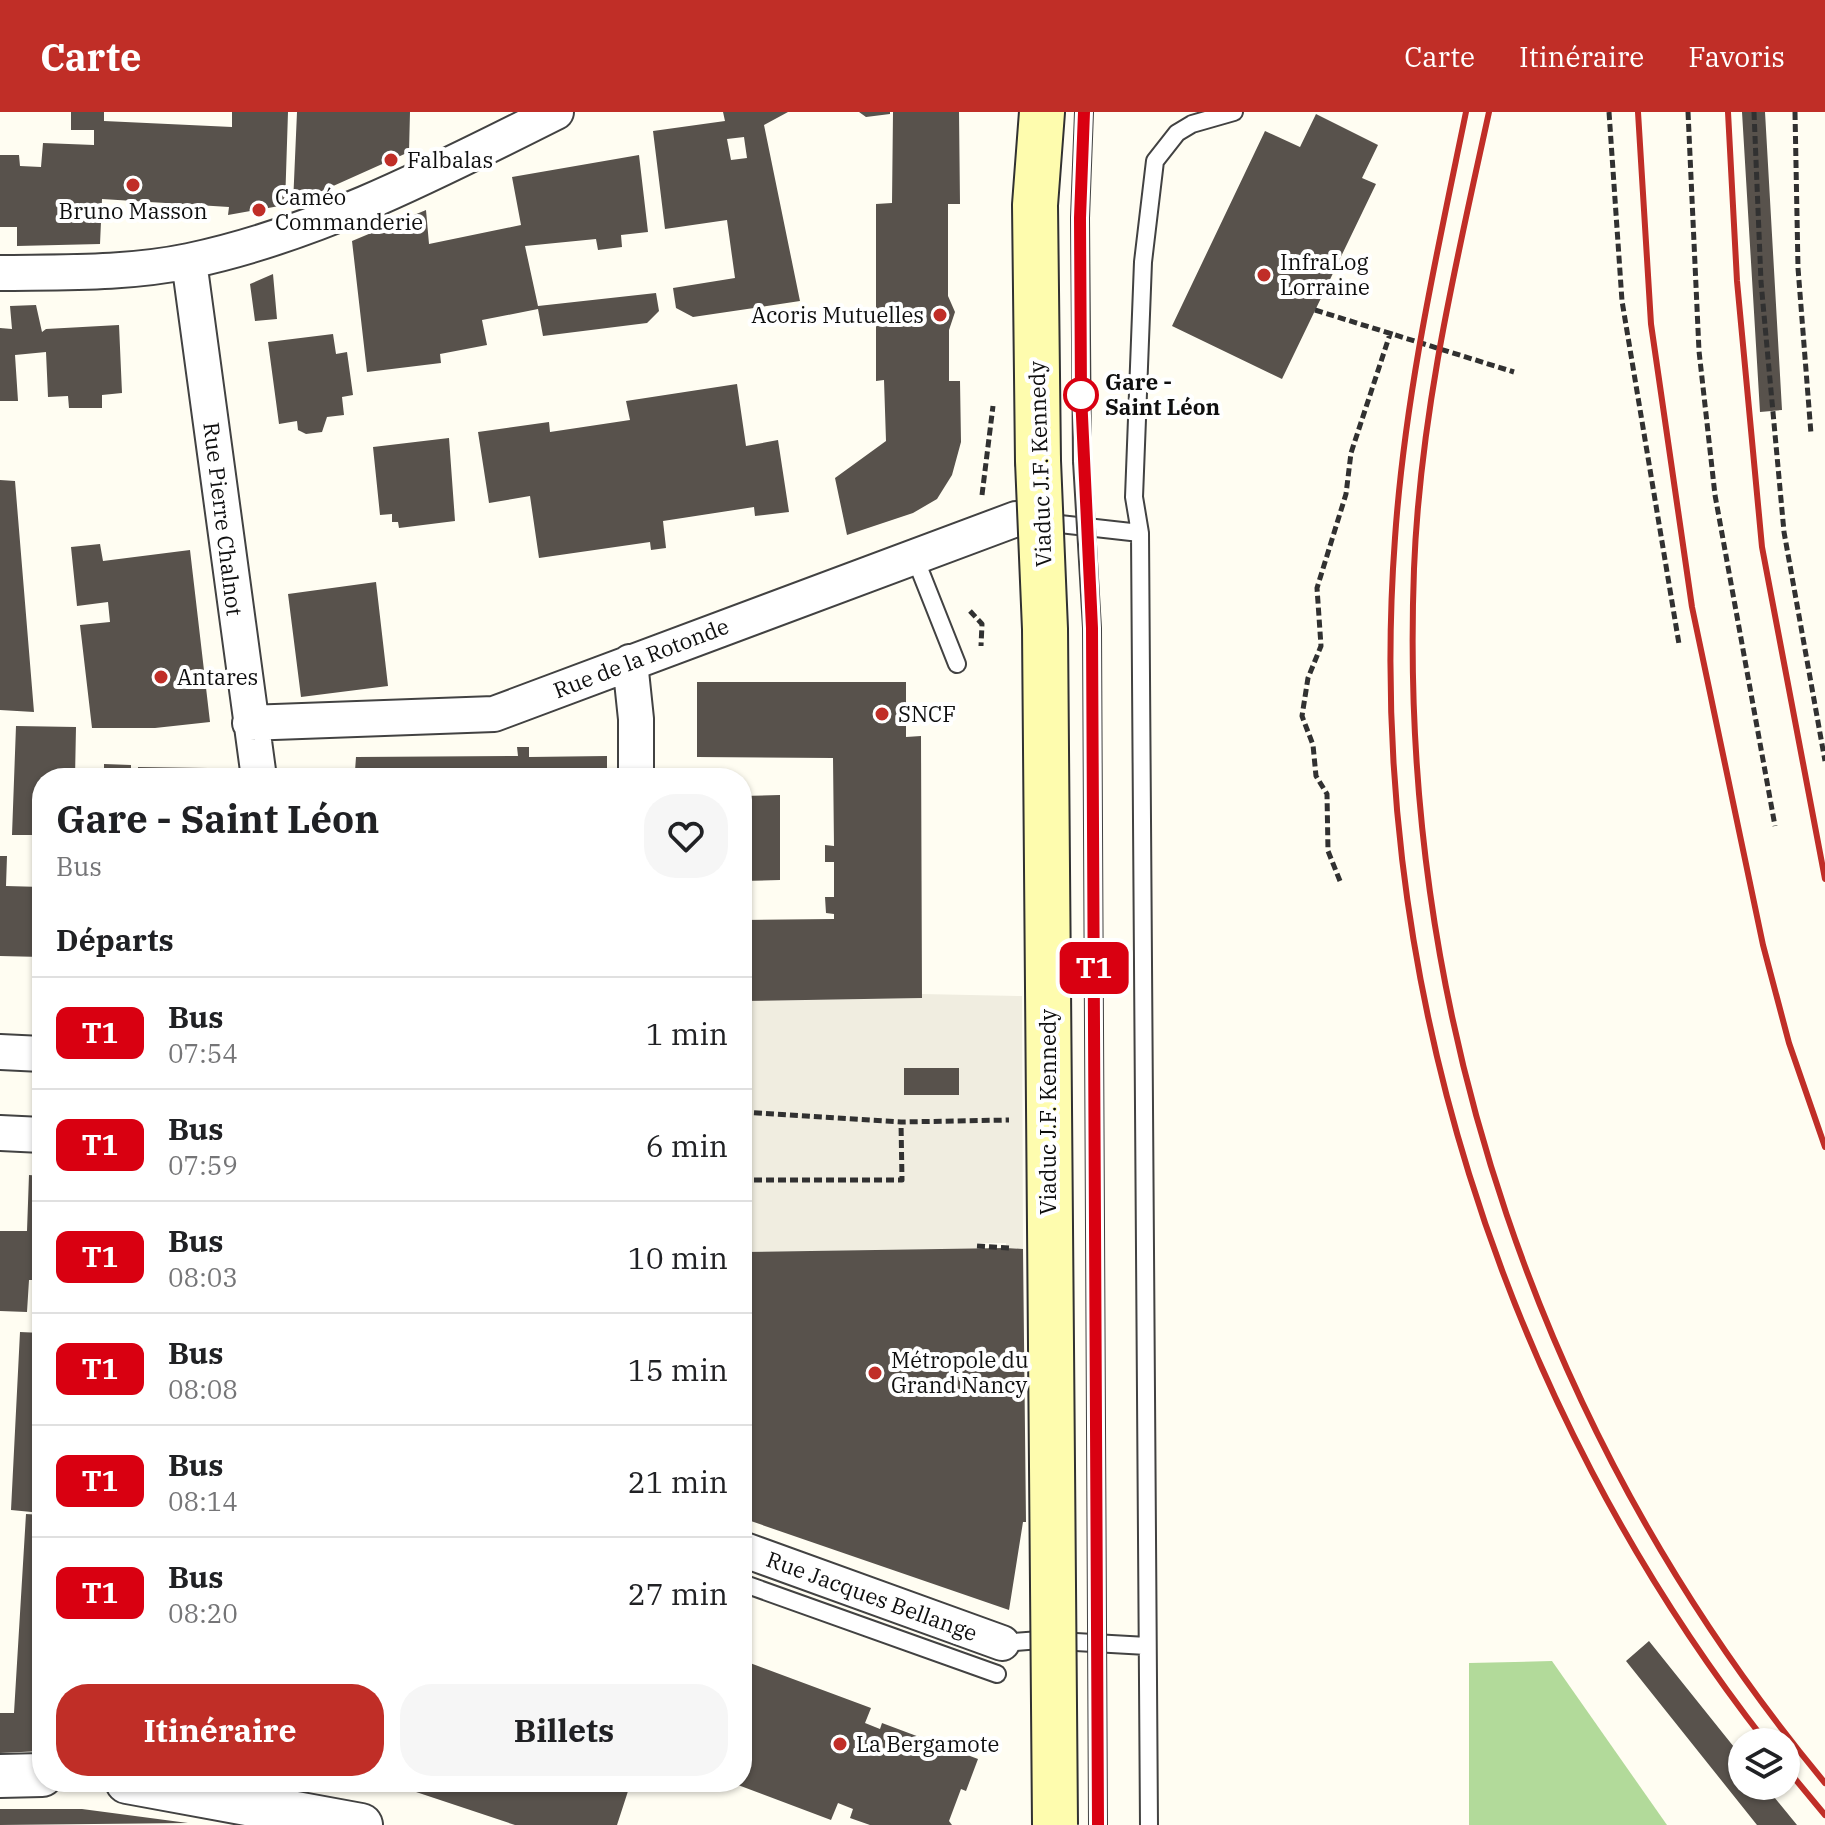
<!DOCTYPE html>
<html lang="fr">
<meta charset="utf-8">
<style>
:root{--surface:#fff;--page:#f6f6f6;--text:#202124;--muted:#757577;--line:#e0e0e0;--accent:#c02e27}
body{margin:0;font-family:"IBM Plex Serif",serif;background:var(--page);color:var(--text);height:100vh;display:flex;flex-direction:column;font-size:30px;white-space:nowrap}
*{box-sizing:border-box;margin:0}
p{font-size:26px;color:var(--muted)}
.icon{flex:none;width:44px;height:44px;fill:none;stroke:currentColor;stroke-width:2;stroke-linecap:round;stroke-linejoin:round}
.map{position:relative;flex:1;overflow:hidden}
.panel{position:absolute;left:32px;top:656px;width:720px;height:1024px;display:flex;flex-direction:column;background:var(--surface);border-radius:32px;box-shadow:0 2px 6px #0004}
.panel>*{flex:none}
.badge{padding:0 16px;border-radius:12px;font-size:28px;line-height:52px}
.fabs{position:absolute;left:1728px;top:1616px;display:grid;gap:16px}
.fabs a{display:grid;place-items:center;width:72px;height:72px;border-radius:50%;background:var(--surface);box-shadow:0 2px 6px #0004;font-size:40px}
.map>.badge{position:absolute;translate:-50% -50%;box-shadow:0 0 0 4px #fff}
h2{padding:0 24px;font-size:30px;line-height:72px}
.round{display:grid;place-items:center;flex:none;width:84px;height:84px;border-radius:32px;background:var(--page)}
.head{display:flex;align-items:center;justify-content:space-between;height:136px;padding:0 24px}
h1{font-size:38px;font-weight:800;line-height:60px}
.primary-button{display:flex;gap:16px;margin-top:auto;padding:16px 24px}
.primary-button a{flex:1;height:92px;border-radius:32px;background:var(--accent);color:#fff;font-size:32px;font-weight:800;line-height:92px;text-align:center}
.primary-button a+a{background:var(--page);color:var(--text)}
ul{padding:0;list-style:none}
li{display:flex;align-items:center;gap:24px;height:112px;padding:0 24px;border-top:2px solid var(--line)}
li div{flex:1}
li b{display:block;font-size:30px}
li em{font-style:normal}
li .badge{min-width:88px;font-weight:700;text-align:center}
header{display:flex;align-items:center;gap:48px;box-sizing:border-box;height:112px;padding:0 40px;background:var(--accent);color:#fff}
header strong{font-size:38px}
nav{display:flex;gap:44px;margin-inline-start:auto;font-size:28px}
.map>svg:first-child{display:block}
.forest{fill:#b2da9a}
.plaza{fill:#f0ede0}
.building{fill:#58524c;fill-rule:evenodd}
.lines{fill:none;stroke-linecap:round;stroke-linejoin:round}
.service-casing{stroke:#424242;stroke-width:20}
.minor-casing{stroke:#424242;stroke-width:38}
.tertiary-casing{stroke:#424242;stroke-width:46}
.secondary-casing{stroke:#313131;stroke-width:48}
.path{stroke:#313131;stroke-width:5;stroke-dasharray:8 4;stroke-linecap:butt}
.service{stroke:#fff;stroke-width:16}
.minor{stroke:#fff;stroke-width:34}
.tertiary{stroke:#fff;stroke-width:42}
.secondary{stroke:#fefcae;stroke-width:44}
.rail{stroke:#c02e27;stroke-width:6}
.service-bridge-casing{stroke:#424242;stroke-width:20;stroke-linecap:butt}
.secondary-bridge-casing{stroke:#313131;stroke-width:48;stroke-linecap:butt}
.service-bridge{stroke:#fff;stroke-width:16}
.secondary-bridge{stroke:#fefcae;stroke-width:44}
.line-casing{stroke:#fff;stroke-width:18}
.line{stroke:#d90011;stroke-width:12}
.poi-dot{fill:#c02e27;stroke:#fff;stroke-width:3}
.stop-dot{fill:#fff;stroke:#d90011;stroke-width:4}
.labels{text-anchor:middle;stroke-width:8;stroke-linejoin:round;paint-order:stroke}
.poi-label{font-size:22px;fill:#0f0f0f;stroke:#fff;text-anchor:start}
.stop-label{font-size:22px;font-weight:bold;fill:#0f0f0f;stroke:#fff;text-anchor:start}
.street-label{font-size:22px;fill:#0f0f0f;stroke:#fff}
</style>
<header>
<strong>Carte</strong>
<nav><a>Carte</a><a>Itinéraire</a><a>Favoris</a></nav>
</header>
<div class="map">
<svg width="1825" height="1713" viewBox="0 0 1825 1713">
<rect width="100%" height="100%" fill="#fffdf2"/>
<!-- forest -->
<path class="forest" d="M 1552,1549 L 1667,1713 L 1469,1713 L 1469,1551 Z"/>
<!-- plaza -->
<path class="plaza" d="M 922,882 L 1022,884 L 1023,1137 L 1006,1136 L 1006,1131 L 977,1131 L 977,1137 L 742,1140 L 742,889 L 922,886 Z"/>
<!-- building -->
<path class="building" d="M 71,0 L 104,0 L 104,9 L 232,15 L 232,0 L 288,0 L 285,93 L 228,103 L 229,95 L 102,87 L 100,132 L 17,134 L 17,115 L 0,115 L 0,43 L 19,43 L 20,54 L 41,55 L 43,31 L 94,33 L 94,18 L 71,18 Z
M 297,0 L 410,0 L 409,40 L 293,92 Z
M 723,0 L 788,0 L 764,13 L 800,189 L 693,205 L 676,196 L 673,176 L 735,166 L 727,108 L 665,117 L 653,19 L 725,9 ZM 744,25 L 747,46 L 731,48 L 727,27 Z
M 859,0 L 890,0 L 890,2 L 866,5 Z
M 893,0 L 959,0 L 960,92 L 948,92 L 948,184 L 955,200 L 949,218 L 949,269 L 960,269 L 961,330 L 952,363 L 937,387 L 913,401 L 847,423 L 835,366 L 886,329 L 884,268 L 876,269 L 876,92 L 892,91 Z
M 1742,0 L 1765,0 L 1782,298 L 1760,300 Z
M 1316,2 L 1378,33 L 1362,66 L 1376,72 L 1282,267 L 1172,214 L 1265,19 L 1300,35 Z
M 639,43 L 648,120 L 621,123 L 622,135 L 598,138 L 596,127 L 525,134 L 538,194 L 656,181 L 659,199 L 647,211 L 543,224 L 538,197 L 482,208 L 487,233 L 440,242 L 441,251 L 367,260 L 352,129 L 426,98 L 429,132 L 521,113 L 512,65 Z
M 273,162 L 277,207 L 255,209 L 250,172 Z
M 36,193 L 42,220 L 46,217 L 119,213 L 122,281 L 102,283 L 102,296 L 69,296 L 68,284 L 48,285 L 46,240 L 15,243 L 18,289 L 0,289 L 0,216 L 12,217 L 10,194 Z
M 333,222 L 336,242 L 347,240 L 353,283 L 342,285 L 344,303 L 327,305 L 322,320 L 306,322 L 298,318 L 297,309 L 279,312 L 268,230 Z
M 737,272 L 746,334 L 778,328 L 789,400 L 755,404 L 754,395 L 663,409 L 666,436 L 651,438 L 650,430 L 539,446 L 530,384 L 489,391 L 478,320 L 549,310 L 550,320 L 630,308 L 626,289 Z
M 449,326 L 455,409 L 399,416 L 398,410 L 392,410 L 392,402 L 380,403 L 373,335 Z
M 0,368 L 15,369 L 34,600 L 0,598 Z
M 100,432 L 103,449 L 190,438 L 210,610 L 155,616 L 92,616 L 80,513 L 110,510 L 108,490 L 77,494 L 71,435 Z
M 376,470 L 388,574 L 301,585 L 288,482 Z
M 697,570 L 906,570 L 906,625 L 921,624 L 922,886 L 742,889 L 742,808 L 834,807 L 834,802 L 826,801 L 825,785 L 834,785 L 834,750 L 825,750 L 825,733 L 834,734 L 833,646 L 697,645 Z
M 16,614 L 76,615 L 75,666 L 42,666 L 42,723 L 12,723 Z
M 517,635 L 529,635 L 529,645 L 607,644 L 607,666 L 314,666 L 314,659 L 355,659 L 356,645 L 518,644 Z
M 104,652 L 131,653 L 131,666 L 104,666 Z
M 138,655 L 208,656 L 208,666 L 138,666 Z
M 780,683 L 780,768 L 742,769 L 742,684 Z
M 0,744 L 7,744 L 6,774 L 42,775 L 42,845 L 0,844 Z
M 904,956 L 959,956 L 959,983 L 904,983 Z
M 29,1063 L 42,1064 L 42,1168 L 29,1168 L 27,1200 L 0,1199 L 0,1119 L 27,1119 Z
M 1006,1136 L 1023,1137 L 1026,1410 L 1023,1410 L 1009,1498 L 742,1406 L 742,1140 Z
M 20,1220 L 42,1221 L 42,1401 L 11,1398 Z
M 26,1402 L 42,1403 L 42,1639 L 0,1641 L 0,1601 L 14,1601 Z
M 1649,1529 L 1742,1645 L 1742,1674 L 1765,1674 L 1797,1713 L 1757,1713 L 1626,1549 Z
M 742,1548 L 871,1596 L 865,1611 L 880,1617 L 882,1611 L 978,1647 L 966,1679 L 961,1677 L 949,1709 L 952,1713 L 870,1713 L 850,1706 L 853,1697 L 838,1691 L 831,1708 L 730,1670 L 742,1670 Z
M 386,1670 L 619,1670 L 630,1673 L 617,1713 L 515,1713 Z
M 0,1697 L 82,1697 L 188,1711 L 0,1713 Z"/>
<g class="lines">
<defs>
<path id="service" d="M 1082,349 L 1080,106 L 1084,0
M 1042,410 L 1140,421
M 915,446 L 957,552
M 742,1471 L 997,1562
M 1002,1531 L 1040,1528 L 1147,1534
M 1149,1713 L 1140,421 L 1134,385 L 1143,150 L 1155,49 L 1177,21 L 1192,12 L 1234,0"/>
<path id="minor" d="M 189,149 L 259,666
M 0,161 C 63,160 127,162 189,149 C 318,122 440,58 556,0
M 630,550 L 636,607 L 636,666
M 250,611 L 494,602 L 1016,407
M 0,940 L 42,942
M 0,1021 L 42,1023
M 742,1437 L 1002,1531"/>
<path id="tertiary" d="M 0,1664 L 42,1663
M 127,1670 L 361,1713"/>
<path id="secondary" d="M 1038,349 L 1035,93 L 1042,0"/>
</defs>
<!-- service casing -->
<use href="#service" class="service-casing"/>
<!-- minor casing -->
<use href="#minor" class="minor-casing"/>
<!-- tertiary casing -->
<use href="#tertiary" class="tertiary-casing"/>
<!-- secondary casing -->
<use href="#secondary" class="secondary-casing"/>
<!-- path -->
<path class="path" d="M 1609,0 L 1622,189 L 1679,532
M 1688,0 L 1699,239 L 1715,383 L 1775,714
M 1754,0 L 1761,170 L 1784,420 L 1825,649
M 1795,0 L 1798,156 L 1811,322
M 1315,198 L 1514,260
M 982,383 L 993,294
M 970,499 L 982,512 L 981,534
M 1340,769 L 1328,739 L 1327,682 L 1316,664 L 1313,633 L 1302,604 L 1308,566 L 1321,534 L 1317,476 L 1346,382 L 1351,341 L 1391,219
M 742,1000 L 901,1010 L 1009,1008
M 742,1068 L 902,1068 L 901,1010
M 977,1134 L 1010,1136"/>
<!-- service -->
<use href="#service" class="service"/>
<!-- minor -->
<use href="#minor" class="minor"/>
<!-- tertiary -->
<use href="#tertiary" class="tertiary"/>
<!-- secondary -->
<use href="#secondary" class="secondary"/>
<!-- rail -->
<path class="rail" d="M 1466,0 C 1437,141 1405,282 1395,426 C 1363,856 1501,1291 1766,1630
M 1489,0 C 1456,151 1420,302 1414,457 C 1397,903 1541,1328 1825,1671
M 1638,0 L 1651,212 L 1692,495 L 1763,833 L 1789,931 L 1825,1035
M 1728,0 L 1737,169 L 1762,435 L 1825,767
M 1786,1656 L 1825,1703"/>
<defs>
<path id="service-bridge" d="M 1082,349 L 1092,516 L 1098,1713"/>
<path id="secondary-bridge" d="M 1038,349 L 1045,517 L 1055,1713"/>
</defs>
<!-- service-bridge casing -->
<use href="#service-bridge" class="service-bridge-casing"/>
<!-- secondary-bridge casing -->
<use href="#secondary-bridge" class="secondary-bridge-casing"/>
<!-- service-bridge -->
<use href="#service-bridge" class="service-bridge"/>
<!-- secondary-bridge -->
<use href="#secondary-bridge" class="secondary-bridge"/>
</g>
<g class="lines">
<defs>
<path id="line" d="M 1084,0 L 1080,106 L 1081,283 L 1092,516 L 1098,1713"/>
</defs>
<!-- line casing -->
<use href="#line" class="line-casing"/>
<!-- line -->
<use href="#line" class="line"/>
</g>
<!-- markers -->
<g class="poi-dot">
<circle cx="391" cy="48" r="8"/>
<circle cx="133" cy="73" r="8"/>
<circle cx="259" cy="98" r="8"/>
<circle cx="1264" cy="163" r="8"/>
<circle cx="940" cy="203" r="8"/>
<circle cx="161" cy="565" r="8"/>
<circle cx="882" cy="602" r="8"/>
<circle cx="875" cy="1261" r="8"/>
<circle cx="840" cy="1632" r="8"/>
</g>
<circle class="stop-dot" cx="1081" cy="283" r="16"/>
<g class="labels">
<!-- poi labels -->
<g class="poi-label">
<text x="407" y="56">Falbalas</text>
<text x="275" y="93">Caméo<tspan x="275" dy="25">Commanderie</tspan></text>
<text x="133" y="107" text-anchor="middle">Bruno Masson</text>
<text x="1280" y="158">InfraLog<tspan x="1280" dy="25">Lorraine</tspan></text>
<text x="924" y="211" text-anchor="end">Acoris Mutuelles</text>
<text x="177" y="573">Antares</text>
<text x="898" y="610">SNCF</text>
<text x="891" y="1256">Métropole du<tspan x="891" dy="25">Grand Nancy</tspan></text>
<text x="856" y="1640">La Bergamote</text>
</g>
<!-- stop labels -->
<g class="stop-label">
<text x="1105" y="278">Gare -<tspan x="1105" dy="25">Saint Léon</tspan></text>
</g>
<!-- street labels -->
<g class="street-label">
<text transform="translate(1040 352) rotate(-92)" y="8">Viaduc J.F. Kennedy</text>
<text transform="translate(223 407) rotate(83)" y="8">Rue Pierre Chalnot</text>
<text transform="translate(641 546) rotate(-21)" y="8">Rue de la Rotonde</text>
<text transform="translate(1048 1000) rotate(-90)" y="8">Viaduc J.F. Kennedy</text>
<text transform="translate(872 1484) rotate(20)" y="8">Rue Jacques Bellange</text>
</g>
</g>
</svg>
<div class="fabs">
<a><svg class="icon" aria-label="layers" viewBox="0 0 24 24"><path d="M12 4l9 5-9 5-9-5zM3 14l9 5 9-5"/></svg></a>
</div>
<b class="badge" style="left:1094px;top:856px;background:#d90011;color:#fff">T1</b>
<section class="panel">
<div class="head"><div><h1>Gare - Saint Léon</h1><p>Bus</p></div><a class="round"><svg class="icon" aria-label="heart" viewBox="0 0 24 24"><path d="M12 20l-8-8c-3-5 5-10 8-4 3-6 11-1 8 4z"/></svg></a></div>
<h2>Départs</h2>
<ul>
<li><span class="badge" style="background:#d90011;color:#fff">T1</span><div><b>Bus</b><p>07:54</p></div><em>1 min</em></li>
<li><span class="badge" style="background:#d90011;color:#fff">T1</span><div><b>Bus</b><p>07:59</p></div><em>6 min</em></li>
<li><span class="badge" style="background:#d90011;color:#fff">T1</span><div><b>Bus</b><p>08:03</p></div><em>10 min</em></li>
<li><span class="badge" style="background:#d90011;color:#fff">T1</span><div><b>Bus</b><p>08:08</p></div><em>15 min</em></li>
<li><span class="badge" style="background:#d90011;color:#fff">T1</span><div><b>Bus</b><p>08:14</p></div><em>21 min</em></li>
<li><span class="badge" style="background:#d90011;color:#fff">T1</span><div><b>Bus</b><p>08:20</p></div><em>27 min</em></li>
</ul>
<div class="primary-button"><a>Itinéraire</a><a>Billets</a></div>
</section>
</div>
